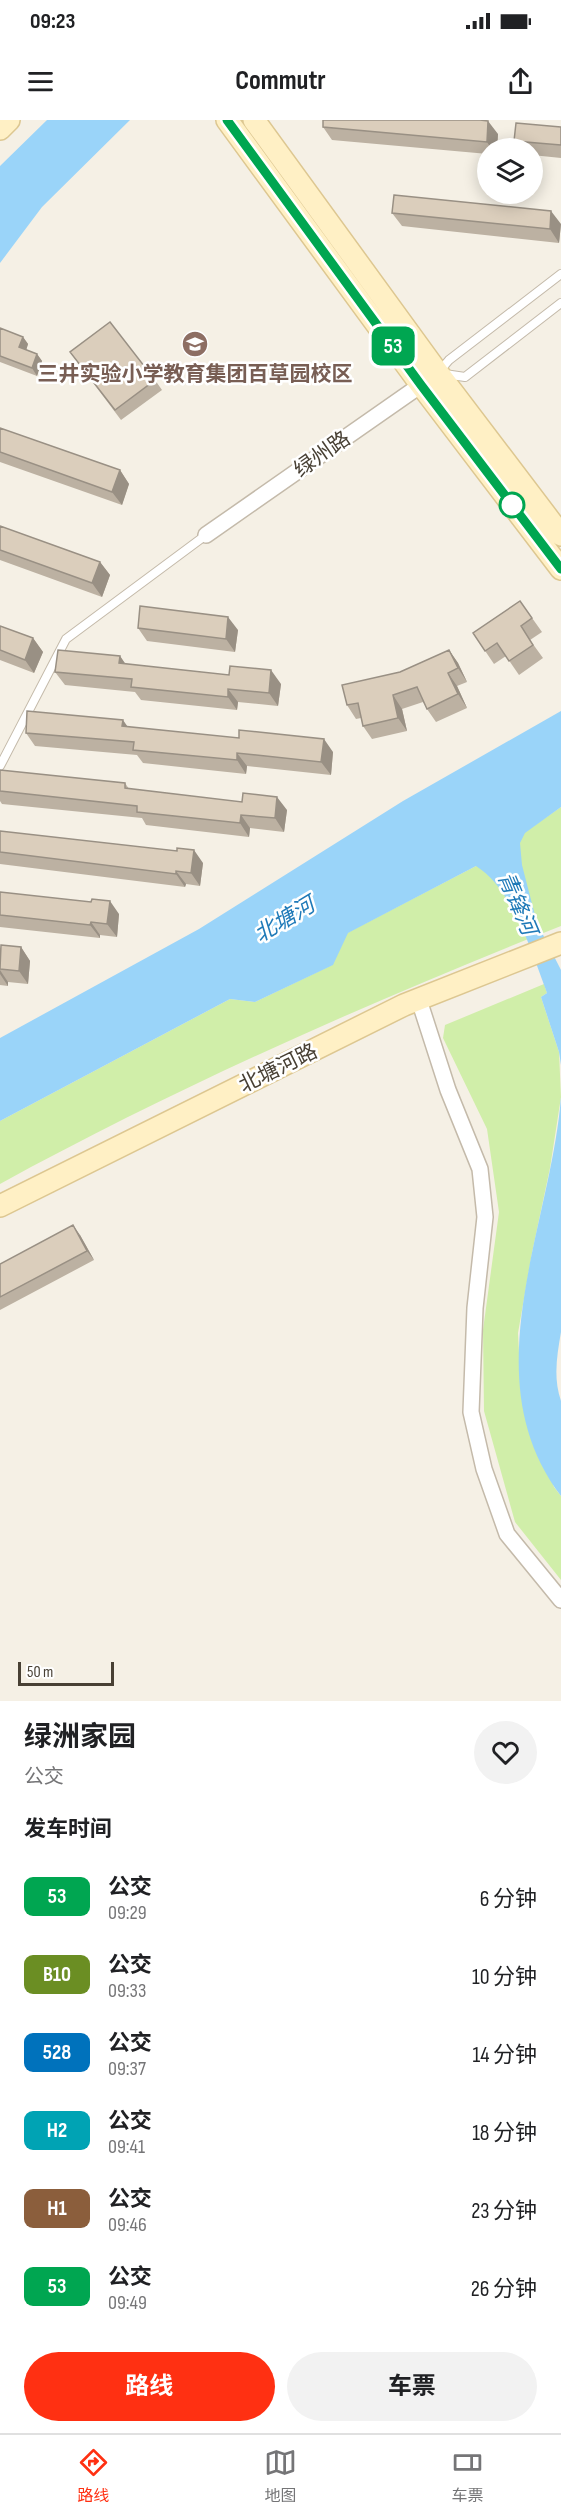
<!DOCTYPE html>
<html lang="zh">
<meta charset="utf-8">
<style>
:root{--surface:#fff;--page:#f2f2f2;--text:#202124;--muted:#757577;--line:#e0e0e0;--accent:#ff3012}
body{margin:0;font-family:"Sofia Sans Condensed","Noto Sans SC",sans-serif;background:var(--page);color:var(--text);height:100vh;display:flex;flex-direction:column;font-size:22px;white-space:nowrap}
*{box-sizing:border-box;margin:0}
p{font-size:20px;color:var(--muted)}
.icon{flex:none;width:33px;height:33px;fill:none;stroke:currentColor;stroke-width:2;stroke-linecap:round;stroke-linejoin:round}
.map{position:relative;height:1581px;overflow:hidden}
.sheet{display:flex;flex-direction:column;background:var(--surface);flex:1}
.sheet>*{flex:none}
.badge{padding:0 12px;border-radius:9px;font-size:21px;line-height:39px}
.fabs{position:absolute;left:477px;top:18px;display:grid;gap:12px}
.fabs a{display:grid;place-items:center;width:66px;height:66px;border-radius:50%;background:var(--surface);box-shadow:0 3px 15px #0003;font-size:30px}
.scale{position:absolute;left:18px;bottom:15px;width:96px;box-sizing:border-box;padding-left:6px;border:3px solid #484034;border-top:0;font-size:16px;line-height:21px;white-space:nowrap;color:#484034;-webkit-text-stroke:4px #fff;paint-order:stroke}
.map>.badge{position:absolute;translate:-50% -50%;box-shadow:0 0 0 3px #fff}
h2{padding:0 24px;font-size:22px;line-height:54px}
.round{display:grid;place-items:center;flex:none;width:63px;height:63px;border-radius:32px;background:var(--page)}
.headline{display:flex;align-items:center;justify-content:space-between;height:102px;padding:0 24px}
h1{font-size:28px;font-weight:700;line-height:45px}
.cta{display:flex;gap:12px;margin-top:auto;padding:12px 24px}
.cta a{flex:1;height:69px;border-radius:36px;background:var(--accent);color:#fff;font-size:24px;font-weight:700;line-height:69px;text-align:center}
.cta a+a{background:var(--page);color:var(--text)}
ul{padding:0;list-style:none}
li{display:flex;align-items:center;gap:18px;height:78px;padding:0 24px}
li div{flex:1}
li b{display:block;font-size:22px}
li em{font-style:normal}
li .badge{min-width:66px;font-weight:700;text-align:center}
.status{display:flex;justify-content:space-between;align-items:center;height:42px;padding:0 30px;background:var(--surface);direction:ltr}
.status svg{height:16px;fill:currentColor}
header{display:flex;justify-content:space-between;align-items:center;height:78px;padding:0 24px;background:var(--surface);font-size:27px;font-weight:700}
.tab-bar{display:flex;justify-content:space-around;align-items:center;height:84px;border-top:2px solid var(--line);background:var(--surface);font-size:16px;color:var(--muted)}
.tab-bar a{display:grid;justify-items:center;gap:3px}
.tab-bar .active{color:var(--accent)}
.map>svg:first-child{display:block}
.green{fill:#d0eea9}
.water{fill:#9ad4f9}
.lines{fill:none;stroke-linecap:round;stroke-linejoin:round}
.lane-casing{stroke:#c4baaa;stroke-width:10}
.street-casing{stroke:#c4baaa;stroke-width:18}
.secondary-casing{stroke:#ddc791;stroke-width:24}
.lane{stroke:#fff;stroke-width:8}
.street{stroke:#fff;stroke-width:15}
.secondary{stroke:#fff0c5;stroke-width:21}
.wall{fill:#bcb1a2}
.shaded-wall{fill:#999084}
.building{fill:#dbcebc;stroke:#999084;stroke-width:1.5}
.line-casing{stroke:#fff;stroke-width:14}
.line{stroke:#00a651;stroke-width:9}
.stop-dot{fill:#fff;stroke:#00a651;stroke-width:3}
.labels{text-anchor:middle;stroke-width:5;stroke-linejoin:round;paint-order:stroke}
.education-label{font-size:21px;font-weight:bold;fill:#785e54;stroke:#fff}
.street-label{font-size:21px;fill:#484034;stroke:#fff}
.water-label{font-size:22px;font-style:italic;fill:#1f7ab8;stroke:#fff}
</style>
<div class="status"><b>09:23</b><svg viewBox="0 0 49 12"><path d="M0 12V9h3v3zM5 12V6h3v6zM10 12V3h3v9zM15 12V0h3v12zM26 1h20v11H26zM47 4h2v5h-2z"/></svg></div>
<header><svg class="icon" aria-label="menu" viewBox="0 0 24 24"><path d="M4 6h16M4 12h16M4 18h16"/></svg>Commutr<svg class="icon" aria-label="share" viewBox="0 0 24 24"><path d="M12 15V3M7 8l5-5 5 5M5 13v7h14v-7"/></svg></header>
<div class="map">
<svg width="561" height="1581" viewBox="0 0 561 1581">
<rect width="100%" height="100%" fill="#f5f0e5"/>
<!-- green -->
<path class="green" d="M 561,687 L 561,806 C 370,882 181,965 0,1064 L 0,1001 L 230,879 L 255,882 L 332,845 L 347,813 L 476,746 Z
M 544,864 L 547,873 L 541,877 L 559,932 L 561,977 L 550,1048 L 532,1133 L 518,1213 L 521,1272 L 554,1367 L 561,1376 L 561,1460 L 515,1402 L 484,1291 L 483,1210 L 499,1092 L 487,1009 L 443,918 L 445,905 Z"/>
<!-- water -->
<path class="water" d="M 47,0 L 130,0 L 42,87 L 0,143 L 0,46 Z
M 561,591 L 561,687 L 525,713 L 520,723 L 522,745 L 537,803 L 561,850 L 561,945 L 559,932 L 541,877 L 547,873 C 532,833 513,769 476,746 L 348,813 L 333,845 L 255,882 L 230,879 L 0,1001 L 0,918 L 199,809 L 403,681 Z
M 561,977 L 561,1212 C 557,1235 553,1258 561,1281 L 561,1376 C 471,1257 551,1107 561,977 Z"/>
<g class="lines">
<defs>
<path id="lane" d="M 561,154 L 449,240 L 438,253 L 465,257 L 561,183
M 0,646 L 66,519 L 206,415"/>
<path id="street" d="M 206,415 L 428,260
M 419,880 L 448,970 L 480,1049 L 485,1097 L 475,1188 L 471,1292 L 484,1349 L 507,1414 L 561,1480"/>
<path id="secondary" d="M 227,0 L 421,265 L 561,449
M 254,0 L 438,253 L 561,415
M 0,9 L 9,0
M 0,1086 L 404,885 L 561,823"/>
</defs>
<!-- lane casing -->
<use href="#lane" class="lane-casing"/>
<!-- street casing -->
<use href="#street" class="street-casing"/>
<!-- secondary casing -->
<use href="#secondary" class="secondary-casing"/>
<!-- lane -->
<use href="#lane" class="lane"/>
<!-- street -->
<use href="#street" class="street"/>
<!-- secondary -->
<use href="#secondary" class="secondary"/>
</g>
<!-- wall -->
<path class="wall" d="M 323,7 L 498,14 L 497,28 L 488,28 L 488,34 L 332,20 Z
M 561,7 L 561,38 L 532,35 L 532,28 L 520,28 L 514,21 Z
M 392,93 L 561,104 L 559,123 L 402,106 Z
M 0,208 L 23,217 L 28,224 L 26,230 L 37,234 L 42,241 L 37,256 L 0,242 Z
M 70,232 L 155,260 L 162,270 L 121,300 Z
M 0,308 L 120,350 L 129,364 L 122,385 L 0,342 Z
M 0,406 L 100,442 L 110,455 L 102,477 L 0,440 Z
M 520,481 L 542,512 L 530,520 L 543,538 L 519,555 L 506,536 L 494,544 L 473,513 Z
M 0,506 L 33,518 L 43,532 L 34,553 L 0,540 Z
M 138,508 L 238,510 L 235,532 L 147,521 Z
M 449,530 L 458,543 L 467,562 L 457,566 L 467,588 L 436,602 L 427,589 L 423,582 L 402,589 L 407,611 L 372,619 L 363,606 L 361,598 L 356,599 L 347,585 L 400,552 Z
M 120,536 L 125,544 L 281,564 L 278,586 L 238,582 L 237,590 L 141,580 L 135,572 L 65,565 L 55,552 Z
M 128,607 L 333,632 L 331,655 L 247,646 L 246,654 L 143,643 L 137,635 L 35,626 L 26,613 Z
M 0,650 L 125,663 L 129,669 L 287,690 L 284,712 L 250,708 L 249,717 L 146,705 L 142,698 L 2,684 L 0,681 Z
M 0,711 L 203,743 L 200,766 L 186,764 L 185,767 L 0,744 Z
M 0,772 L 119,794 L 117,817 L 100,815 L 100,818 L 0,807 Z
M 21,827 L 30,841 L 28,864 L 8,862 L 8,866 L 0,865 L 0,828 Z
M 80,1115 L 94,1140 L 0,1190 L 0,1144 Z"/>
<!-- shaded-wall -->
<path class="shaded-wall" d="M 488,1 L 498,14 L 497,28 L 491,28 L 487,22 Z
M 551,91 L 561,104 L 559,123 L 550,109 Z
M 23,217 L 28,224 L 25,234 L 19,227 Z
M 37,234 L 42,241 L 37,256 L 32,248 Z
M 120,350 L 129,364 L 122,385 L 112,372 Z
M 100,442 L 110,455 L 102,477 L 92,463 Z
M 228,497 L 238,510 L 235,532 L 226,519 Z
M 33,518 L 43,532 L 34,553 L 25,540 Z
M 449,530 L 458,543 L 467,562 L 458,548 Z
M 120,536 L 129,549 L 119,543 Z
M 271,550 L 281,564 L 278,586 L 269,573 Z
M 448,553 L 457,566 L 467,588 L 458,574 Z
M 228,569 L 238,582 L 237,590 L 228,577 Z
M 393,575 L 402,589 L 407,611 L 398,598 Z
M 123,600 L 132,613 L 122,606 Z
M 324,619 L 333,632 L 331,655 L 321,642 Z
M 237,633 L 247,646 L 246,654 L 237,640 Z
M 277,677 L 287,690 L 284,712 L 275,698 Z
M 241,695 L 250,708 L 249,717 L 240,703 Z
M 194,730 L 203,743 L 200,766 L 191,753 Z
M 176,751 L 186,764 L 185,767 L 176,754 Z
M 110,781 L 119,794 L 117,817 L 107,804 Z
M 91,802 L 100,815 L 100,818 L 90,805 Z
M 21,827 L 30,841 L 28,864 L 19,851 Z
M 0,850 L 8,862 L 8,866 L 0,854 Z
M 73,1105 L 80,1115 L 94,1140 L 87,1131 Z"/>
<!-- building -->
<path class="building" d="M 323,0 L 480,0 L 488,1 L 487,22 L 323,7 Z
M 516,3 L 561,7 L 561,25 L 514,21 Z
M 394,75 L 551,91 L 550,109 L 392,93 Z
M 110,202 L 155,260 L 115,290 L 70,232 Z
M 0,208 L 23,217 L 19,227 L 37,234 L 32,248 L 0,236 Z
M 0,308 L 120,350 L 112,372 L 0,332 Z
M 0,406 L 100,442 L 92,463 L 0,430 Z
M 520,481 L 532,498 L 521,506 L 533,525 L 509,541 L 497,523 L 485,531 L 473,513 Z
M 140,486 L 228,497 L 226,519 L 138,508 Z
M 0,506 L 33,518 L 25,540 L 0,530 Z
M 58,530 L 120,536 L 119,543 L 229,555 L 230,546 L 271,550 L 269,573 L 228,569 L 228,577 L 131,567 L 132,559 L 55,552 Z
M 449,530 L 458,548 L 448,553 L 458,574 L 427,589 L 417,567 L 393,575 L 398,598 L 363,606 L 358,583 L 347,585 L 342,565 L 400,552 Z
M 27,591 L 123,600 L 122,606 L 239,618 L 239,610 L 324,619 L 321,642 L 237,633 L 237,640 L 133,630 L 134,622 L 26,613 Z
M 0,650 L 125,663 L 125,668 L 242,682 L 243,673 L 277,677 L 275,698 L 241,695 L 240,703 L 137,692 L 137,686 L 0,671 Z
M 0,711 L 177,731 L 177,728 L 194,730 L 191,753 L 176,751 L 176,754 L 0,732 Z
M 0,772 L 91,782 L 92,779 L 110,781 L 107,804 L 91,802 L 90,805 L 0,795 Z
M 1,825 L 21,827 L 19,851 L 0,849 Z
M 73,1105 L 87,1131 L 0,1177 L 0,1144 Z"/>
<g class="lines">
<defs>
<path id="line" d="M 227,0 L 421,265 L 561,449"/>
</defs>
<!-- line casing -->
<use href="#line" class="line-casing"/>
<!-- line -->
<use href="#line" class="line"/>
</g>
<!-- icons -->
<defs>
<symbol id="school-disc" viewBox="-11 -11 22 22"><circle r="9.5" fill="#8d6e63" stroke="#fff"/><path d="M0-5L7-2L0 1L-7-2ZM-4 1L0 2.5L4 1V4Q0 6-4 4Z" fill="#fff"/></symbol>
</defs>
<g fill-rule="evenodd">
<use href="#school-disc" x="180" y="209" width="30" height="30"/>
</g>
<!-- markers -->
<circle class="stop-dot" cx="512" cy="385" r="12"/>
<g class="labels">
<!-- education labels -->
<g class="education-label">
<text x="195" y="261">三井实验小学教育集团百草园校区</text>
</g>
<!-- street labels -->
<g class="street-label">
<text transform="translate(322 334) rotate(-35)" y="7">绿州路</text>
<text transform="translate(278 948) rotate(-26)" y="7">北塘河路</text>
</g>
<!-- water labels -->
<g class="water-label">
<text transform="translate(518 783) rotate(67)" y="8">青锋河</text>
<text transform="translate(284 799) rotate(-31)" y="8">北塘河</text>
</g>
</g>
</svg>
<div class="fabs">
<a><svg class="icon" aria-label="layers" viewBox="0 0 24 24"><path d="M12 4l9 5-9 5-9-5zM3 14l9 5 9-5"/></svg></a>
</div>
<div class="scale">50 m</div>
<b class="badge" style="left:393px;top:226px;background:#00a651;color:#fff">53</b>
</div>
<section class="sheet">
<div class="headline"><div><h1>绿洲家园</h1><p>公交</p></div><a class="round"><svg class="icon" aria-label="heart" viewBox="0 0 24 24"><path d="M12 20l-8-8c-3-5 5-10 8-4 3-6 11-1 8 4z"/></svg></a></div>
<h2>发车时间</h2>
<ul>
<li><span class="badge" style="background:#00a651;color:#fff">53</span><div><b>公交</b><p>09:29</p></div><em>6 分钟</em></li>
<li><span class="badge" style="background:#6b8e23;color:#fff">B10</span><div><b>公交</b><p>09:33</p></div><em>10 分钟</em></li>
<li><span class="badge" style="background:#0072bc;color:#fff">528</span><div><b>公交</b><p>09:37</p></div><em>14 分钟</em></li>
<li><span class="badge" style="background:#00a3b4;color:#fff">H2</span><div><b>公交</b><p>09:41</p></div><em>18 分钟</em></li>
<li><span class="badge" style="background:#8b5e3c;color:#fff">H1</span><div><b>公交</b><p>09:46</p></div><em>23 分钟</em></li>
<li><span class="badge" style="background:#00a651;color:#fff">53</span><div><b>公交</b><p>09:49</p></div><em>26 分钟</em></li>
</ul>
<div class="cta"><a>路线</a><a>车票</a></div>
</section>
<nav class="tab-bar">
<a class="active"><svg class="icon" aria-label="directions" viewBox="0 0 24 24"><path d="M12 3l9 9-9 9-9-9zM9 14v-3h6M13 9l2 2-2 2"/></svg>路线</a>
<a><svg class="icon" aria-label="map" viewBox="0 0 24 24"><path d="M3 6l6-2 6 2 6-2v14l-6 2-6-2-6 2zM9 4v14M15 6v14"/></svg>地图</a>
<a><svg class="icon" aria-label="tickets" viewBox="0 0 24 24"><path d="M3 7h18v10H3zM15 7v10"/></svg>车票</a>
</nav>
